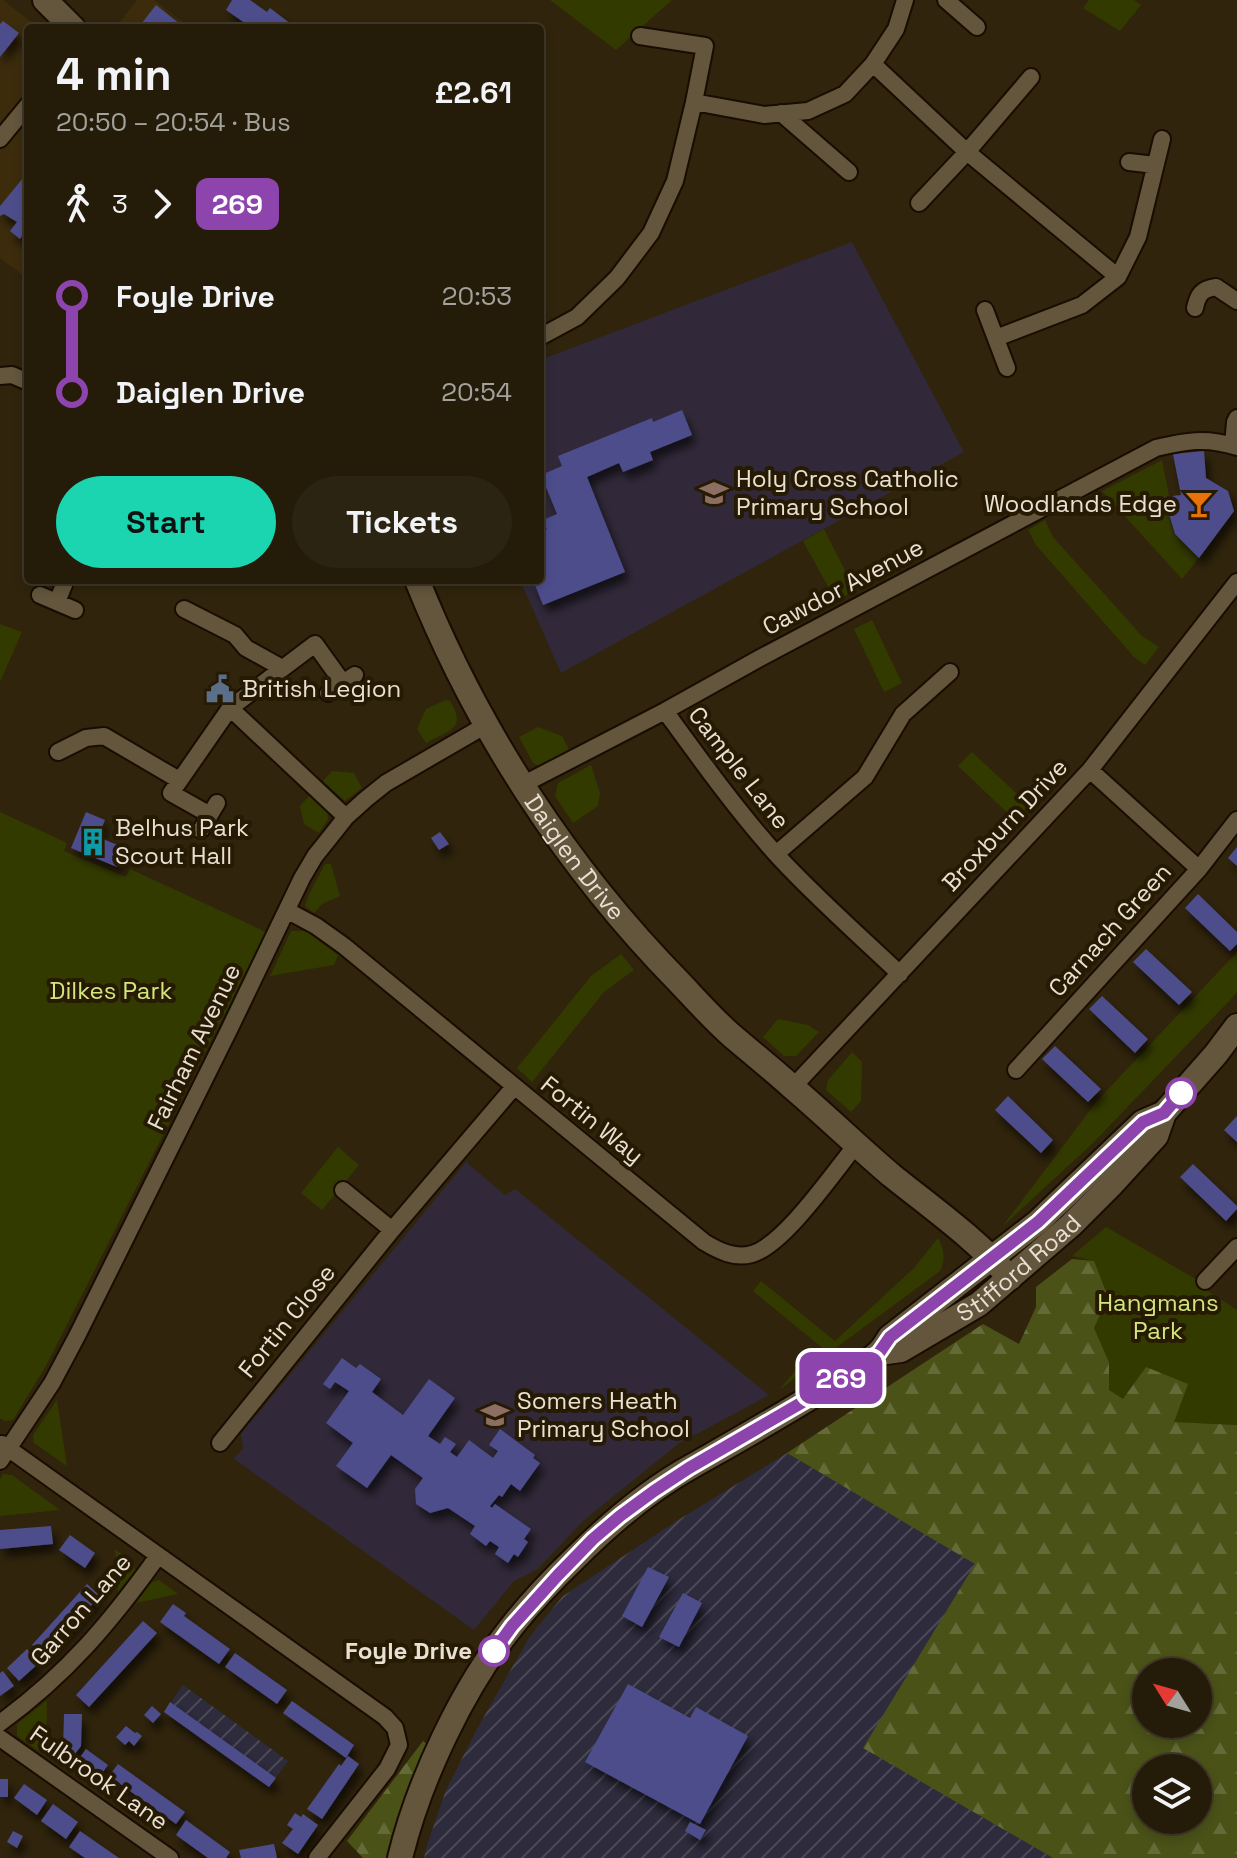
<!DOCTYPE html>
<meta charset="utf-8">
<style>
:root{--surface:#241b09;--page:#2c2412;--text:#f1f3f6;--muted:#a3a19c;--line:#41392a;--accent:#1bd5b1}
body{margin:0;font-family:"Space Grotesk",sans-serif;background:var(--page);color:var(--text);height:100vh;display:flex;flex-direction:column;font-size:30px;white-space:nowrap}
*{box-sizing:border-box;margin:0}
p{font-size:26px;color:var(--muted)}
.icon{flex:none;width:44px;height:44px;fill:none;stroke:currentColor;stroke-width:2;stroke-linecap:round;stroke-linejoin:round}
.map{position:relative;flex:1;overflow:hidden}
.side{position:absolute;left:24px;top:24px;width:520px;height:560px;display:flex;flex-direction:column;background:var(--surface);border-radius:8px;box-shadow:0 4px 12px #0003,0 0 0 2px var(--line)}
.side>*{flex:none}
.badge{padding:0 16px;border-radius:12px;font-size:28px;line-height:52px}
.needle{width:52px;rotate:307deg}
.fabs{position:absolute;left:1132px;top:1658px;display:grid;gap:16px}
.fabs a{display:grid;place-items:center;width:80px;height:80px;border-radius:50%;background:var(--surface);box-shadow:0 4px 12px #0003,0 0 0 2px var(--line);font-size:40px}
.map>.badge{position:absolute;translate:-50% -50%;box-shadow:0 0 0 4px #fff}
.legs{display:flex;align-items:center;gap:12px;height:88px;padding:0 32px;font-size:26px}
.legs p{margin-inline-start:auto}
.overview{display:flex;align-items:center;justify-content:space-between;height:136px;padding:0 32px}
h1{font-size:44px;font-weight:800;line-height:60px}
.button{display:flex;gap:16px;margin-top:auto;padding:16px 32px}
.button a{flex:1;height:92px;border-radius:48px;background:var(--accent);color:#111;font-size:32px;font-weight:800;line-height:92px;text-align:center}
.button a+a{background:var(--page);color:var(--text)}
ul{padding:0 32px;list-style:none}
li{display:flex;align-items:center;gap:28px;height:96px;font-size:30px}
li i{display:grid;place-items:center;width:12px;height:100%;margin:0 10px;background:currentColor}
li i::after{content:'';width:20px;height:20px;margin:-10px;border:6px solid;border-radius:50%;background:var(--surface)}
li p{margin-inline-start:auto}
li:first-child i{background:linear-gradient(#0000 50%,currentColor 0)}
li:last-child i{background:linear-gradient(currentColor 50%,#0000 0)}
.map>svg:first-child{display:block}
.built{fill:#3c2c0c}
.industrial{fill:url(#industrial-furrows)}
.education{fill:#312939}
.green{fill:#333a00}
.forest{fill:url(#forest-firs);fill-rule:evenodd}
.building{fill:#4d4d8c;filter:url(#shadow)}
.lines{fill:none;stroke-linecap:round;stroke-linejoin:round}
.street-casing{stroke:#180d00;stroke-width:20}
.secondary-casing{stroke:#180d00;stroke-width:28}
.street{stroke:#63563d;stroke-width:16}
.secondary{stroke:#63563d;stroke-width:24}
.line-1-casing{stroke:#fff;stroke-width:18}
.line-1{stroke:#8e44ad;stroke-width:12}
.stop-1-dot{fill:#fff;stroke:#8e44ad;stroke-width:4}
.labels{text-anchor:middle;stroke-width:8;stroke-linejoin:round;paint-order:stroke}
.poi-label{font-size:24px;fill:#e8e0d2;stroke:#261a03;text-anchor:start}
.street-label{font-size:24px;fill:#e8e0d2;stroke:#261a03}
.park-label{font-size:24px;fill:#d3e57c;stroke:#261a03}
.stop-label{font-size:24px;font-weight:bold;fill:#e8e0d2;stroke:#261a03;text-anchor:end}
</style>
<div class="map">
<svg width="1237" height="1858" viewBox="0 0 1237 1858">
<defs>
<pattern id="industrial-furrows" width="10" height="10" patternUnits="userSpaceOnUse" patternTransform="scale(2)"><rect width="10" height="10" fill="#2d2b3c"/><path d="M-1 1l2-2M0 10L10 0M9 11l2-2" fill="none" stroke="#4b4957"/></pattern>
<pattern id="forest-firs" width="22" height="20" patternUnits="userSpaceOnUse" patternTransform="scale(2)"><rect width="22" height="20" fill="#4a5218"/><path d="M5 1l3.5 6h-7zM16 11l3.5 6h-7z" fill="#646b39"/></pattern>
<filter id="shadow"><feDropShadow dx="4.5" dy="8" stdDeviation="4" flood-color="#0009"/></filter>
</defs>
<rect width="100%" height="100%" fill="#30240c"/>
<!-- built -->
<path class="built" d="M 0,0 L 3,0 L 39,28 L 28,28 L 28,279 L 0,258 Z
M 137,0 L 154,0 L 191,28 L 115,28 Z"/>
<!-- industrial -->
<path class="industrial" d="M 787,1453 L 976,1564 L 864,1748 L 1053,1858 L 424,1858 L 427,1845 L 446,1790 L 477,1729 L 530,1636 L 563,1596 L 675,1522 Z
M 183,1685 L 288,1761 L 269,1787 L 164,1712 Z"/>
<!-- education -->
<path class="education" d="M 852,242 L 964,452 L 561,673 L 520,580 L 540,580 L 540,360 Z
M 466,1162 L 505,1195 L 515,1189 L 769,1395 L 678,1444 L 582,1522 L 538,1569 L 514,1581 L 474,1630 L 234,1459 L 243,1448 L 241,1434 Z"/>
<!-- green -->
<path class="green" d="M 550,0 L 672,0 L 616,50 Z
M 1089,0 L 1134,0 L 1141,5 L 1120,31 L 1083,8 Z
M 1162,460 L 1169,496 L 1164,498 L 1174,534 L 1199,558 L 1182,579 L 1102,491 Z
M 1045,520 L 1053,537 L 1142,636 L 1159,647 L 1145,665 L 1134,657 L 1036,545 L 1028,530 Z
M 824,529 L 855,590 L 836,601 L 803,541 Z
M 872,620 L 902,683 L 884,692 L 854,629 Z
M 0,624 L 22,632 L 0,682 Z
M 446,700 L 450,701 C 467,729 450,730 426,743 L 417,729 L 426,709 Z
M 538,727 L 562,736 L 570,752 L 543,768 L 533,763 L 519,737 Z
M 972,752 L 1029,805 L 1015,820 L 958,766 Z
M 591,765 L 600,793 L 598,806 L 573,823 L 555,796 L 558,783 Z
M 332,771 L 354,773 L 362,788 L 345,801 L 323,781 Z
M 311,794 L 327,810 L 328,819 L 319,833 L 304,824 L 300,806 Z
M 0,812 L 67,843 L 64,851 L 126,877 L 130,869 L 266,932 L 47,1364 L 13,1420 L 4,1421 L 0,1418 Z
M 325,864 L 331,864 L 340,896 L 322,904 L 314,913 L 305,906 L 309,894 Z
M 291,931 L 306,931 L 338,955 L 334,965 L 270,976 Z
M 1237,952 L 1237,992 L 1231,999 L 1093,1143 L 1002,1227 L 1097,1101 Z
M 621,954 L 634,970 L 604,992 L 532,1082 L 517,1068 L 591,976 Z
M 778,1019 L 808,1025 L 819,1032 L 796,1056 L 784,1056 L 763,1037 Z
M 852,1052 L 862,1062 L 861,1101 L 851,1112 L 826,1090 L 828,1080 Z
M 338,1147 L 359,1165 L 322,1210 L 301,1193 Z
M 1106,1227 L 1194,1278 L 1208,1291 L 1237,1310 L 1237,1425 L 1174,1422 L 1123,1400 L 1108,1390 L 1109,1362 L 1094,1328 L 1094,1261 L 1072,1256 Z
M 938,1238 C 944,1250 946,1259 940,1271 L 779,1390 L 814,1348 L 821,1354 L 825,1350 L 753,1291 L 761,1281 L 835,1341 L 914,1268 Z
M 57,1400 L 67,1466 L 34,1443 L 33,1435 Z
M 3,1474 L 12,1475 L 60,1510 L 0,1516 L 0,1479 Z
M 115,1549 L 133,1562 L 135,1570 L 118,1592 Z
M 159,1580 L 178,1594 L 136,1603 L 152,1582 Z
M 47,1700 L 46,1756 L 17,1736 L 17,1724 Z"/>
<!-- forest -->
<path class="forest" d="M 1072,1259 L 1094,1261 L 1108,1297 L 1094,1328 L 1109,1362 L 1109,1390 L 1123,1399 L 1146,1367 L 1188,1384 L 1174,1422 L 1237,1425 L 1237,1858 L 1053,1858 L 863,1748 L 975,1564 L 787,1453 L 983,1324 L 1019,1344 L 1036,1307 L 1036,1287 ZM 1146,1672 L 1198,1672 L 1198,1724 L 1146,1724 ZM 1146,1768 L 1198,1768 L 1198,1820 L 1146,1820 Z
M 423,1741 L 430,1746 L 391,1858 L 363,1858 L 347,1841 Z"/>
<!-- building -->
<path class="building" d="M 232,0 L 250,0 L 267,12 L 270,8 L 291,24 L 288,28 L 252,28 L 226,10 Z
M 156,5 L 185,28 L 138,28 Z
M 3,21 L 19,33 L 0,57 L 0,24 Z
M 28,172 L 28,231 L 26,230 L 20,239 L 10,231 L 17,222 L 4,214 L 0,216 L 0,206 Z
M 682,410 L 692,435 L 650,452 L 653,460 L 623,472 L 619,463 L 587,477 L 625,572 L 543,605 L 533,580 L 540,580 L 540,532 L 547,529 L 543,520 L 557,514 L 541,475 L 562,466 L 558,456 L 652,418 L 653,422 Z
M 1204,451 L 1206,478 L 1228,491 L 1234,511 L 1199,558 L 1175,534 L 1164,497 L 1181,495 L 1173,454 Z
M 86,812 L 105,820 L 98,837 L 125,848 L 117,867 L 71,848 Z
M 440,832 L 449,844 L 439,850 L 431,838 Z
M 1237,847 L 1237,866 L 1228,858 Z
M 1198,894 L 1237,932 L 1237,944 L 1230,951 L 1185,908 Z
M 1146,949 L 1192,992 L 1179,1005 L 1133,962 Z
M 1102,996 L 1148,1039 L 1135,1053 L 1089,1009 Z
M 1055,1046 L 1101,1089 L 1088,1102 L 1042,1059 Z
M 1008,1096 L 1053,1140 L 1041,1153 L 995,1110 Z
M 1237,1116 L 1237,1142 L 1224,1130 Z
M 1193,1164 L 1237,1206 L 1237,1209 L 1226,1221 L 1180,1177 Z
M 342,1358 L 356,1368 L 360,1364 L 381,1379 L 372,1392 L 403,1415 L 429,1379 L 455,1398 L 428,1436 L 440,1444 L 445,1437 L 456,1444 L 450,1452 L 457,1457 L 469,1440 L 493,1458 L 498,1451 L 489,1445 L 500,1429 L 535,1455 L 533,1458 L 540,1463 L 520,1491 L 511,1484 L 502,1497 L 499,1495 L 490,1506 L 492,1508 L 495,1504 L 531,1529 L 524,1539 L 528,1542 L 518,1557 L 514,1554 L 508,1563 L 495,1554 L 499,1547 L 490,1541 L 486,1546 L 470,1534 L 475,1526 L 448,1508 L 430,1513 L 416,1504 L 415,1489 L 423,1478 L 391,1455 L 367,1488 L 336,1466 L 353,1443 L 326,1423 L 349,1391 L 335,1382 L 330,1389 L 323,1384 Z
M 51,1526 L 53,1544 L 0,1549 L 0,1530 Z
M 70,1535 L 95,1553 L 85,1568 L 59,1550 Z
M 648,1567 L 669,1577 L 642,1627 L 622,1616 Z
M 87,1584 L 100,1596 L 45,1657 L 32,1645 Z
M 683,1593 L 702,1603 L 679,1647 L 659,1637 Z
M 173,1604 L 186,1613 L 184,1616 L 230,1649 L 219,1664 L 160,1622 Z
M 143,1621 L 157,1633 L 89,1707 L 76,1695 Z
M 27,1649 L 39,1663 L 19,1681 L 7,1668 Z
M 235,1653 L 287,1690 L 277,1704 L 225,1667 Z
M 3,1671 L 14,1686 L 0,1696 L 0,1673 Z
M 628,1684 L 690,1718 L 696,1707 L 748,1736 L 700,1824 L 585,1762 Z
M 292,1701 L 354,1745 L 346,1758 L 283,1713 Z
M 170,1702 L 276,1778 L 269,1787 L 164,1712 Z
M 152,1706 L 161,1714 L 153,1723 L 144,1715 Z
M 64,1714 L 82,1714 L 81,1746 L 72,1758 L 63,1751 Z
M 126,1726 L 135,1733 L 137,1732 L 142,1736 L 134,1746 L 129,1741 L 125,1745 L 116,1737 Z
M 86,1749 L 108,1765 L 98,1779 L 76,1763 Z
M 348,1756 L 359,1764 L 322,1819 L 307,1809 L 339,1764 L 341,1766 Z
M 118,1764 L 185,1812 L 176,1824 L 109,1776 Z
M 0,1779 L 8,1779 L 8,1797 L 0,1797 Z
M 24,1784 L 47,1800 L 37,1815 L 14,1798 Z
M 53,1804 L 78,1822 L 66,1839 L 41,1821 Z
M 295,1813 L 301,1817 L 303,1814 L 318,1825 L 298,1854 L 282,1843 L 293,1829 L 287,1825 Z
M 186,1820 L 230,1852 L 226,1858 L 208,1858 L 176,1835 Z
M 690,1822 L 706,1830 L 700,1840 L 685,1831 Z
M 13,1831 L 23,1836 L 17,1848 L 7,1842 Z
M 80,1831 L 119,1858 L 85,1858 L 82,1856 L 69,1847 Z
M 274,1844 L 277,1858 L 241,1858 L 239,1850 Z"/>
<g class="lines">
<defs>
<path id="street" d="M 946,0 L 977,27
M 640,36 L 705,46 L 694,102
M 873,64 L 967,152 L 1118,277 L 1138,237 L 1162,139
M 781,113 L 849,172
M 0,139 L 28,105
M 1129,162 L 1155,165
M 919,203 L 967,152 L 1031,77
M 1195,308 C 1198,294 1202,289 1216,287 L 1237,301
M 985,310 L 1007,368
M 540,337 L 577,317 L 617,278 L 651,233 L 675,181 L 694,102 L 764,115 L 808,111 L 845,94 L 873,64 L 896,29 L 905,0
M 996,338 L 1082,305 L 1118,277
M 0,376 L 12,375 L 28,382
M 1233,445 L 1235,422 L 1237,418
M 40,595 L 75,610
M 57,602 L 66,580
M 184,609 L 235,635 L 246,648 L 282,668
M 343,683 L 315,644 L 230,708 L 346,817
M 328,693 L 355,675
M 665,711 C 700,759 735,808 775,853 C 814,896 858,934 900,974
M 58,752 L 86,738 L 104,736 L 179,780
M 1090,770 L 1199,869
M 522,785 L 665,711 L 760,658 L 1156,448 C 1186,441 1206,437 1237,447
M 210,815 L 171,793 L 230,708
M 201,830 L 217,803
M 776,854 L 865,777 L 903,714 L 950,672
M 288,911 L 316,926 L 344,946 L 704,1242 C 719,1251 735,1259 752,1254 C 784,1245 834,1172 856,1145
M 1016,1070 L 1199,869 L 1237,820
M 793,1087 L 1090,770 L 1237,582
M 343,1190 L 392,1230
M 1205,1281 L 1237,1247
M 220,1443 L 392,1230 L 514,1087
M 2,1444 L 385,1717 L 395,1728 L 399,1745 L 387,1769 L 317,1858
M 0,1461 L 52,1383 L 77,1336 L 229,1030 L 302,878 L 315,856 L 331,836 L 346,817 L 366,799 L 386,783 L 486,725
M 0,1723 C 67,1674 110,1623 158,1556
M 0,1738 L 170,1858"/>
<g id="secondary">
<path d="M 45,0 L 73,28"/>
<path id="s1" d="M 417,580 C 477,730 567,868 680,983 C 697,1001 713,1019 731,1035 C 751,1052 772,1069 791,1086 C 825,1115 857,1146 891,1175 C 932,1208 975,1238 1010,1278"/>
<path id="s2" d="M 879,1353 L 901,1350 L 979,1304 L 1071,1225 L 1112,1184 L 1156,1136 L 1164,1113 L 1216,1054 L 1237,1026"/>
<path d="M 400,1858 C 419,1780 463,1687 513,1625 C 532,1601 553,1579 575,1558 C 610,1523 650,1489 694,1465 C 740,1439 785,1414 830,1385 C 843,1376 869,1363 880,1351 C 884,1347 887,1341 890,1337 L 1038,1222 L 1143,1122 L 1164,1113"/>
</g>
</defs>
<!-- street casing -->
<use href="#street" class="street-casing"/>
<!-- secondary casing -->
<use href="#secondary" class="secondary-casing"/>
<!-- street -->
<use href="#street" class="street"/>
<!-- secondary -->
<use href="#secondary" class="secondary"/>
</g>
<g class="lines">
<defs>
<path id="line-1" d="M 494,1651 L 512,1626 L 558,1575 L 593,1539 L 620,1516 L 654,1491 L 689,1468 L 808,1399 L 879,1353 L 890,1337 L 1038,1222 L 1143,1122 L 1164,1113 L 1181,1093"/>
</defs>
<!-- line-1 casing -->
<use href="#line-1" class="line-1-casing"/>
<!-- line-1 -->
<use href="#line-1" class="line-1"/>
</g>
<!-- icons -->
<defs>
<symbol id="school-bare" viewBox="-9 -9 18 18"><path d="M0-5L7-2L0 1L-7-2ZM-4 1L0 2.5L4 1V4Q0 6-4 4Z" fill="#8d6e63" stroke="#261a03" stroke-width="2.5" paint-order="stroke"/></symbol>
<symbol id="bar-bare" viewBox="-9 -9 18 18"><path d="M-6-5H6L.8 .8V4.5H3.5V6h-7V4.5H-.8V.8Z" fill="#e8710a" stroke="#261a03" stroke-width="2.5" paint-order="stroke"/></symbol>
<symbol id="civic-bare" viewBox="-9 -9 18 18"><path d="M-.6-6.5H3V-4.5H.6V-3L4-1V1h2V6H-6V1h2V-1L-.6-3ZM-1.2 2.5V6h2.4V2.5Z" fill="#5c6f8a" stroke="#261a03" stroke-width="2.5" paint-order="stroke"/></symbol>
<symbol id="building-bare" viewBox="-9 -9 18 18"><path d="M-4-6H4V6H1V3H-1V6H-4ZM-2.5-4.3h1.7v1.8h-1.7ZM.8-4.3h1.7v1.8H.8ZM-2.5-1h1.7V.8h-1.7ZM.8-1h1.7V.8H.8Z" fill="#0f9aa8" stroke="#261a03" stroke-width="2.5" paint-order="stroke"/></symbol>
</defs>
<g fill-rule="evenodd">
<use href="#school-bare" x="694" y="473" width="40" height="40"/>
<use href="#bar-bare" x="1179" y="484" width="40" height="40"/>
<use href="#civic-bare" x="200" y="669" width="40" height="40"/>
<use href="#building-bare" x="73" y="822" width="40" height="40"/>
<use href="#school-bare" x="475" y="1395" width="40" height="40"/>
</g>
<!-- markers -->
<g class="stop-1-dot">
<circle cx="1181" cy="1093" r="14"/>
<circle cx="494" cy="1651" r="14"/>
</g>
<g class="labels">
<!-- poi labels -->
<g class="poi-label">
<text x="736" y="487">Holy Cross Catholic<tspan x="736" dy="28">Primary School</tspan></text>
<text x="1177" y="512" text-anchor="end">Woodlands Edge</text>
<text x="242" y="697">British Legion</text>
<text x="115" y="836">Belhus Park<tspan x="115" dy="28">Scout Hall</tspan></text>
<text x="517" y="1409">Somers Heath<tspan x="517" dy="28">Primary School</tspan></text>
</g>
<!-- street labels -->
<g class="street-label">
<text transform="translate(843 587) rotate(-28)" y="8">Cawdor Avenue</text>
<text transform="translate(739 768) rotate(52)" y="8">Cample Lane</text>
<text transform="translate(1005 825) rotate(-47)" y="8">Broxburn Drive</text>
<text dy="8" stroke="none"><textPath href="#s1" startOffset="320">Daiglen Drive</textPath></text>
<text transform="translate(1110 930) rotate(-48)" y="8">Carnach Green</text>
<text transform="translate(194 1047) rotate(-64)" y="8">Fairham Avenue</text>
<text transform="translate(592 1120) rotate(39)" y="8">Fortin Way</text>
<text dy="8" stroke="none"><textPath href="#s2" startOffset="166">Stifford Road</textPath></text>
<text transform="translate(287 1321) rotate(-51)" y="8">Fortin Close</text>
<text transform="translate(81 1610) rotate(-49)" y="8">Garron Lane</text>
<text transform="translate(99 1778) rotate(35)" y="8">Fulbrook Lane</text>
</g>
<!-- park labels -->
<g class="park-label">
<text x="111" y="999">Dilkes Park</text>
<text x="1158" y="1311">Hangmans<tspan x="1158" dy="28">Park</tspan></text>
</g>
<!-- stop labels -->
<g class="stop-label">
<text x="472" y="1659">Foyle Drive</text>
</g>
</g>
</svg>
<div class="fabs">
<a><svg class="needle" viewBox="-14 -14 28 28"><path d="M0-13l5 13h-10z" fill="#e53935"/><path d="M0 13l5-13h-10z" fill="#a3a19c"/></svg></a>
<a><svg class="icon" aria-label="layers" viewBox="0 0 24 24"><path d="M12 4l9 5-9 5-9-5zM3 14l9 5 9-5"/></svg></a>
</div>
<b class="badge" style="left:841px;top:1378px;background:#8e44ad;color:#fff">269</b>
<section class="side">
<div class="overview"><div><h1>4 min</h1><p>20:50 – 20:54 · Bus</p></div><b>£2.61</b></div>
<div class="legs"><svg class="icon" aria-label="walk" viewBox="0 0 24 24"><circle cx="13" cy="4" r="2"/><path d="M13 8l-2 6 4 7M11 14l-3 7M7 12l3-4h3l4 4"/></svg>3<svg class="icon" aria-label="forward" viewBox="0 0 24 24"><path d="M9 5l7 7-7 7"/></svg><b class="badge" style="background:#8e44ad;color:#fff">269</b></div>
<ul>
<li><i style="color:#8e44ad"></i><b>Foyle Drive</b><p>20:53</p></li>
<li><i style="color:#8e44ad"></i><b>Daiglen Drive</b><p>20:54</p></li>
</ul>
<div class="button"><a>Start</a><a>Tickets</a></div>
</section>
</div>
